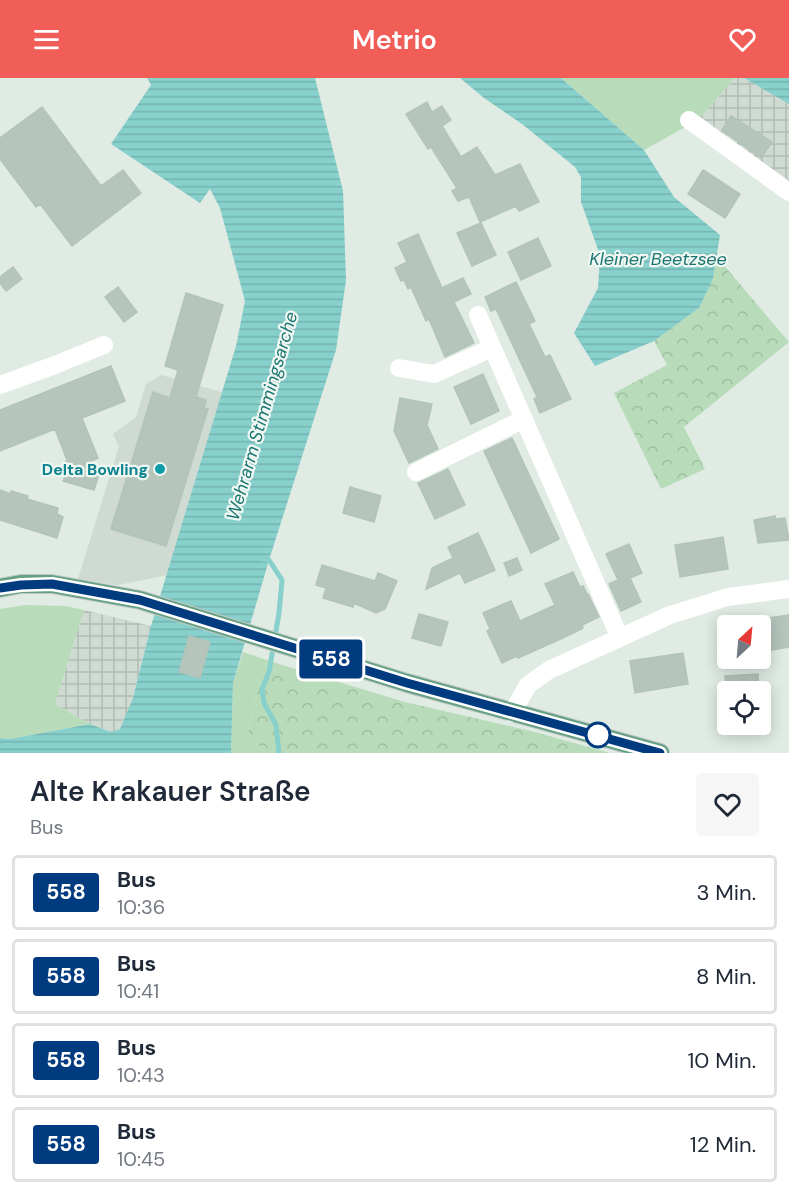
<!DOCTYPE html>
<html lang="de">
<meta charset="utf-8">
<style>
:root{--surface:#fff;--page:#f6f6f7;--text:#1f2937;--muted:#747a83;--line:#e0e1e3;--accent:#f15d57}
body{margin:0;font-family:"DM Sans",sans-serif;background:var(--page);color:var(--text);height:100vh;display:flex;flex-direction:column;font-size:22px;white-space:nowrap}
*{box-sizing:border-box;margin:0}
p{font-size:20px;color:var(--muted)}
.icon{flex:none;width:33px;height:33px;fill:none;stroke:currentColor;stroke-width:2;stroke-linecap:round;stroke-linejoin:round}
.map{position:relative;height:675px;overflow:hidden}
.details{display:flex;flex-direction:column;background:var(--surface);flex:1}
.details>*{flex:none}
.badge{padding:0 12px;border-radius:4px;font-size:21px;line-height:39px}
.needle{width:39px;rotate:26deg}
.controls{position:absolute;left:717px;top:537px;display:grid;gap:12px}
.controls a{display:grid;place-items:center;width:54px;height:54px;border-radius:6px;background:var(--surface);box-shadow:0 3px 15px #0003;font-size:30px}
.map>.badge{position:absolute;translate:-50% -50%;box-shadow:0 0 0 3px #fff}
.round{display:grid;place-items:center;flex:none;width:63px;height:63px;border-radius:6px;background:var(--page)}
.summary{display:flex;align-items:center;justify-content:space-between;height:102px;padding:0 30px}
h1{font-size:28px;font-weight:600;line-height:45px}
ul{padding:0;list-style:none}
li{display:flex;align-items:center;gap:18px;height:75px;margin:0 12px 9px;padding:0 18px;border:3px solid var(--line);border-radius:6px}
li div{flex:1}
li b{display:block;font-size:22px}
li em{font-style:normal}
li .badge{min-width:66px;font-weight:700;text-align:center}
header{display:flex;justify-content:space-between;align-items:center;height:78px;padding:0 30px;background:var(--accent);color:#fff;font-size:27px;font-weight:600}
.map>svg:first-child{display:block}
.built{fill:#cedad2}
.industrial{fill:url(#industrial-grid)}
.grass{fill:#b8dcba}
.forest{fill:url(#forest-crowns)}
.water{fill:url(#water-rules)}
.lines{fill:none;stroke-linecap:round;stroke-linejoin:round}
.stream{stroke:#87d0cc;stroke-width:5}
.building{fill:#b5c5bc;stroke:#b2c4b9;stroke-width:1.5}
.major-casing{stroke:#c1c8c4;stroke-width:20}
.minor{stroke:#fff;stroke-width:18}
.major{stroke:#64a084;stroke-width:18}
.line-casing{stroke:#fff;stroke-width:14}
.line{stroke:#003b80;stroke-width:9}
.culture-dot{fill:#0f9aa8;stroke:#f0f7f2;stroke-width:2}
.stop-dot{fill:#fff;stroke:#003b80;stroke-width:3}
.labels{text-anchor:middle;stroke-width:4.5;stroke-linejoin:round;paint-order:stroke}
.culture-label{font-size:16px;font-weight:bold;fill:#0d838f;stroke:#f0f7f2;text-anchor:end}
.water-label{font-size:18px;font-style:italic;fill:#1b7672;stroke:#f0f7f2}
</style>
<header><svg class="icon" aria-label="menu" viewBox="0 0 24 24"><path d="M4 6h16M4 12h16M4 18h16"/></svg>Metrio<svg class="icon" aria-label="heart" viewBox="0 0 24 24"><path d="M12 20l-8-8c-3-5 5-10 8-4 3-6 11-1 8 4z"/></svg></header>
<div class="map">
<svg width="789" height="675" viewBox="0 0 789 675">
<defs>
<pattern id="industrial-grid" width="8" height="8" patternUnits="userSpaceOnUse" patternTransform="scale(1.5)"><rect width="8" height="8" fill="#cedad2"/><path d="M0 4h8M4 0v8" fill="none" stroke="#b1bcb5"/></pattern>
<pattern id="forest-crowns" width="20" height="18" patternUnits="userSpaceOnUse" patternTransform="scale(1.5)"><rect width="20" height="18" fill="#b8dcba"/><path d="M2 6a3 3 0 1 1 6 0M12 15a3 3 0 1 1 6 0" fill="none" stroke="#9ebea0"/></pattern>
<pattern id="water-rules" width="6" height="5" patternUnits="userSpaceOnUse" patternTransform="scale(1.5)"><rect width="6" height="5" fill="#87d0cc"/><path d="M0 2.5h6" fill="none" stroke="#74b3b0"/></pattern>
</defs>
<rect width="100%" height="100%" fill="#dfebe3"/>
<!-- built -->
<path class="built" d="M 161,297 L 222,314 L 168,497 L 118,507 L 78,501 L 119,368 L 113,356 L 136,339 L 146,306 Z"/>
<!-- industrial -->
<path class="industrial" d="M 735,0 L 744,0 L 789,26 L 789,108 L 698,42 Z
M 84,532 L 151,548 L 133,620 L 120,651 L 111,654 L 90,646 L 55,626 Z"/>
<!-- grass -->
<path class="grass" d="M 561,0 L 735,0 L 698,42 L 644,72 Z
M 26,527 L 65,528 L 84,532 L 55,626 L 90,646 L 10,661 L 0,660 L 0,531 Z
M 243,574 L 282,587 L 259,607 L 248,653 L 265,675 L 231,675 L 233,605 Z"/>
<!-- forest -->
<path class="forest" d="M 717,179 L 789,264 L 684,349 L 705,391 L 661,411 L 614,315 L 667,287 L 654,263 L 699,230 L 713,201 Z
M 282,587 L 405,624 L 535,654 L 610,675 L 265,675 L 248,653 L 259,607 Z"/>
<!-- water -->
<path class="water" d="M 147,0 L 315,0 L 343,113 L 346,202 L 336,272 L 269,482 L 233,605 L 231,675 L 0,675 L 0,660 L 10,661 L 90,646 L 111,654 L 120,651 L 133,620 L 151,548 L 236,268 L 245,223 L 220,130 L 210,111 L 200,125 L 111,66 L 151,7 Z
M 460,0 L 561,0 L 644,72 L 674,119 L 720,157 L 713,201 L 699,230 L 654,263 L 595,288 L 574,255 L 598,210 L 600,177 L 581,124 L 581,99 L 575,89 L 522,46 L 484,20 Z
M 744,0 L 789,0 L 789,26 Z"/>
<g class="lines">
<!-- stream -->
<path class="stream" d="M 263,481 L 269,482 L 282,502 L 279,535 L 269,594 L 262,611 L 264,625 L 276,647 L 279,675"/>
</g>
<!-- building -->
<path class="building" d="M 427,24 L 432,34 L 442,28 L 451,42 L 442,48 L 461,79 L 477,69 L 495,97 L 520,86 L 539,124 L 519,133 L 516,128 L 480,144 L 469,119 L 458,123 L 452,113 L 457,110 L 431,69 L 428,71 L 406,36 Z
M 42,29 L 101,108 L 123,92 L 141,115 L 72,168 L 40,126 L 36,129 L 0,81 L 0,60 Z
M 731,38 L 772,64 L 761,80 L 722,52 Z
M 703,92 L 740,116 L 725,140 L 688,116 Z
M 481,145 L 496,177 L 472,188 L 457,155 Z
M 418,156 L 442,210 L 463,200 L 471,216 L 454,224 L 474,265 L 445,279 L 429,241 L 426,243 L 411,209 L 408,211 L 404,202 L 401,203 L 395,190 L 407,184 L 398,165 Z
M 538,160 L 551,188 L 521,202 L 508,174 Z
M 13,189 L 22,201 L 6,213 L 0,205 L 0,199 Z
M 516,204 L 535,243 L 529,246 L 545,279 L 550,277 L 571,321 L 540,335 L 534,321 L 537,319 L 523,289 L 496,231 L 491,233 L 485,219 Z
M 118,209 L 137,234 L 124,244 L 105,219 Z
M 186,215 L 223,227 L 196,319 L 206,322 L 204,330 L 208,331 L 166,468 L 111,451 L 153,314 L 170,320 L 178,292 L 165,288 Z
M 111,288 L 125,323 L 82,340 L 98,380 L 87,385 L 100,393 L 94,412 L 63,403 L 66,397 L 62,392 L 63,386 L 67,382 L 55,351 L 0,373 L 0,332 Z
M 483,296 L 499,333 L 471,346 L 454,309 Z
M 400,320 L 432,326 L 427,347 L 438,371 L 409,385 L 394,353 Z
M 512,360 L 559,461 L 531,475 L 484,373 Z
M 448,391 L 465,427 L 435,441 L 418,405 Z
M 350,409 L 381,418 L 374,444 L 343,435 Z
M 0,412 L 11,416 L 11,413 L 28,418 L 27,421 L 58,430 L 57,436 L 63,439 L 57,460 L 0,442 Z
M 775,438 L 775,441 L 785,440 L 789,462 L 758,465 L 754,442 Z
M 478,455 L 495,492 L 465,505 L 460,495 L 426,511 L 432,490 L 453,480 L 448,469 Z
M 723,459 L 728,491 L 680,499 L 675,467 Z
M 629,466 L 642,495 L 630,500 L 641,524 L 621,533 L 609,506 L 618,502 L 606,476 Z
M 517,480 L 522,492 L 509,498 L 504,485 Z
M 322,487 L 375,503 L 378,495 L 397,503 L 385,531 L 376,535 L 354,525 L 353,529 L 323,520 L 326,510 L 316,507 Z
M 573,494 L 580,509 L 583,508 L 587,516 L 588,516 L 599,539 L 582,547 L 583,550 L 565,559 L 518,580 L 517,578 L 502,585 L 487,553 L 490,551 L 483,535 L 511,523 L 520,543 L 555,527 L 545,506 Z
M 419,536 L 448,544 L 441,568 L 412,560 Z
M 789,537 L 789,569 L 760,574 L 760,541 Z
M 189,558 L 210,564 L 200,600 L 179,594 Z
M 683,575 L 688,606 L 635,615 L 630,583 Z
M 758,596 L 759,614 L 726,614 L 725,598 Z"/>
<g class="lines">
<defs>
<path id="major" d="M 0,510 L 21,506 L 52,506 L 140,522 L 407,605 L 660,675"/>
</defs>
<!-- major casing -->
<use href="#major" class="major-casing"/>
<!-- minor -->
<path class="minor" d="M 689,42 L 789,114
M 478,237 L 620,560
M 399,290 L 434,296 L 492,270
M 0,307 L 55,287 L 104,267
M 416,394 L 524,341
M 512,635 L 528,607 L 549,592 L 670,537 L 728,519 L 789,511"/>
<!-- major -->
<use href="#major" class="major"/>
</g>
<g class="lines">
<defs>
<path id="line" d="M 0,510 L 21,507 L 52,506 L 140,522 L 407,605 L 660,675"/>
</defs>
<!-- line casing -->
<use href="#line" class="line-casing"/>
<!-- line -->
<use href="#line" class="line"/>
</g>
<!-- markers -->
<circle class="culture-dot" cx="160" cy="391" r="6"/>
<circle class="stop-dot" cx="598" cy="657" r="12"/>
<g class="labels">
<!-- culture labels -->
<g class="culture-label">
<text x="148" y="397">Delta Bowling</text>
</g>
<!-- water labels -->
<g class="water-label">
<text x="658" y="187">Kleiner Beetzsee</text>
<text transform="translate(262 338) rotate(-74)" y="6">Wehrarm Stimmingsarche</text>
</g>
</g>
</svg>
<div class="controls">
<a><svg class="needle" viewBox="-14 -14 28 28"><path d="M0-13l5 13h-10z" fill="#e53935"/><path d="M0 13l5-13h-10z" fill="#747a83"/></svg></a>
<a><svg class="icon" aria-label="locate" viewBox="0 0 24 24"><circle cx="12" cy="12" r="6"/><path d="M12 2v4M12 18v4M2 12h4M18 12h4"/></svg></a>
</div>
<b class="badge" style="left:331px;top:581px;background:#003b80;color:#fff">558</b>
</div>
<section class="details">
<div class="summary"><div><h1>Alte Krakauer Straße</h1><p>Bus</p></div><a class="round"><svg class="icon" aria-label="heart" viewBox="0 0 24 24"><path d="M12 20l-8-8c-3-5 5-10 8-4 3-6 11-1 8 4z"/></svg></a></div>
<ul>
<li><span class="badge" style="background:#003b80;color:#fff">558</span><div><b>Bus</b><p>10:36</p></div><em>3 Min.</em></li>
<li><span class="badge" style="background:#003b80;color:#fff">558</span><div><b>Bus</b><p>10:41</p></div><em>8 Min.</em></li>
<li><span class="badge" style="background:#003b80;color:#fff">558</span><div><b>Bus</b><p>10:43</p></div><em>10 Min.</em></li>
<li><span class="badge" style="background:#003b80;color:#fff">558</span><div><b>Bus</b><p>10:45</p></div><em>12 Min.</em></li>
</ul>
</section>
